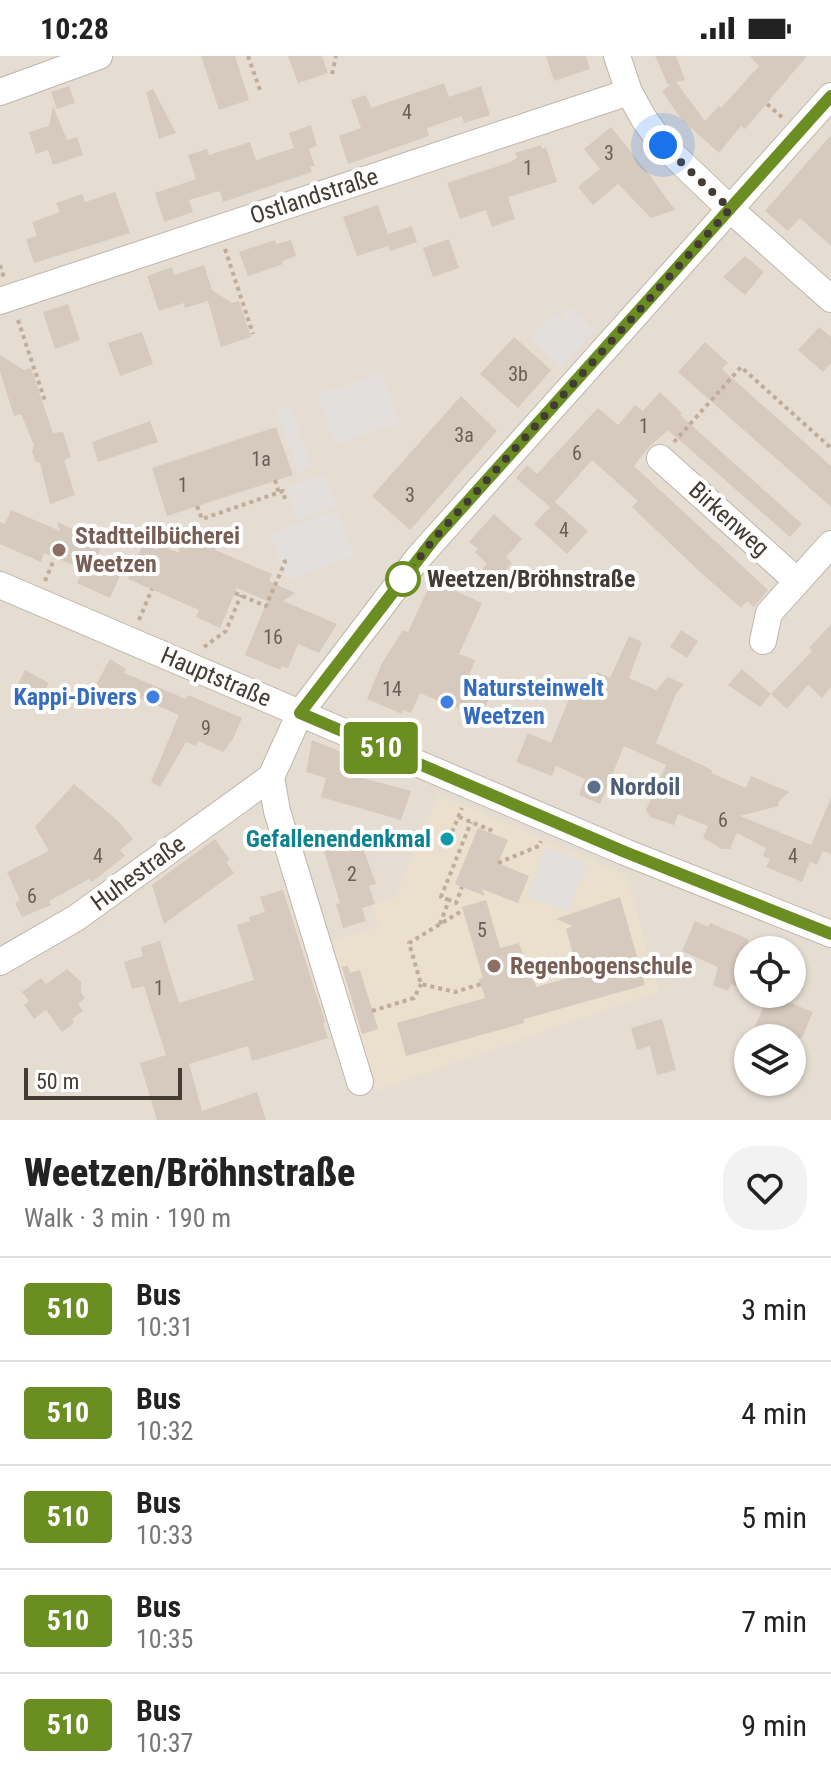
<!DOCTYPE html>
<meta charset="utf-8">
<style>
:root{--surface:#fff;--page:#f2f2f2;--text:#222;--muted:#767676;--line:#e0e0e0}
body{margin:0;font-family:"Roboto Condensed",sans-serif;background:var(--page);color:var(--text);height:100vh;display:flex;flex-direction:column;font-size:30px;white-space:nowrap}
*{box-sizing:border-box;margin:0}
p{font-size:26px;color:var(--muted)}
.icon{flex:none;width:44px;height:44px;fill:none;stroke:currentColor;stroke-width:2;stroke-linecap:round;stroke-linejoin:round}
.map{position:relative;height:1064px;overflow:hidden}
.details{display:flex;flex-direction:column;background:var(--surface);flex:1}
.details>*{flex:none}
.badge{padding:0 16px;border-radius:6px;font-size:28px;line-height:52px}
.controls{position:absolute;left:734px;top:880px;display:grid;gap:16px}
.controls a{display:grid;place-items:center;width:72px;height:72px;border-radius:50%;background:var(--surface);box-shadow:0 2px 6px #0004;font-size:40px}
.scale{position:absolute;left:24px;bottom:20px;width:158px;box-sizing:border-box;padding-left:8px;border:4px solid #443c34;border-top:0;font-size:22px;line-height:28px;white-space:nowrap;color:#443c34;-webkit-text-stroke:6px #fff;paint-order:stroke}
.you{position:absolute;width:40px;height:40px;margin:-20px;border:6px solid #fff;border-radius:50%;background:#1a73e8;box-shadow:0 0 0 12px #1a73e833}
.map>.badge{position:absolute;translate:-50% -50%;box-shadow:0 0 0 4px #fff}
.round{display:grid;place-items:center;flex:none;width:84px;height:84px;border-radius:32px;background:var(--page)}
.overview{display:flex;align-items:center;justify-content:space-between;height:136px;padding:0 24px}
h1{font-size:38px;font-weight:800;line-height:60px}
ul{padding:0;list-style:none}
li{display:flex;align-items:center;gap:24px;height:104px;padding:0 24px;border-top:2px solid var(--line)}
li div{flex:1}
li b{display:block;font-size:30px}
li em{font-style:normal}
li .badge{min-width:88px;font-weight:700;text-align:center}
.status{display:flex;justify-content:space-between;align-items:center;height:56px;padding:0 40px;background:var(--surface);direction:ltr}
.status svg{height:22px;fill:currentColor}
.map>svg:first-child{display:block}
.residential{fill:#e6ddd2;fill-rule:evenodd}
.education{fill:#ebdfce}
.parking{fill:#e3dfdd}
.building{fill:#d6c9bd}
.lines{fill:none;stroke-linecap:round;stroke-linejoin:round}
.minor-casing{stroke:#c0b5aa;stroke-width:28}
.path{stroke:#bfac99;stroke-width:4;stroke-dasharray:4 4;stroke-linecap:butt}
.minor{stroke:#fff;stroke-width:26}
.line-casing{stroke:#fff;stroke-width:18}
.line{stroke:#6b8e23;stroke-width:12}
.walk{stroke:#443c34;stroke-width:8;stroke-dasharray:0 14.4}
.education-dot{fill:#8d6e63;stroke:#fff;stroke-width:3}
.stop-dot{fill:#fff;stroke:#6b8e23;stroke-width:4}
.shop-dot{fill:#3f7fe0;stroke:#fff;stroke-width:3}
.service-dot{fill:#5c6f8a;stroke:#fff;stroke-width:3}
.culture-dot{fill:#0f9aa8;stroke:#fff;stroke-width:3}
.labels{text-anchor:middle;stroke-width:8;stroke-linejoin:round;paint-order:stroke}
.number-label{font-size:20px;fill:#685f56}
.street-label{font-size:24px;fill:#443c34;stroke:#fff}
.education-label{font-size:24px;font-weight:bold;fill:#785e54;stroke:#fff;text-anchor:start}
.stop-label{font-size:24px;font-weight:bold;fill:#443c34;stroke:#fff;text-anchor:start}
.shop-label{font-size:24px;font-weight:bold;fill:#366cbe;stroke:#fff;text-anchor:start}
.service-label{font-size:24px;font-weight:bold;fill:#4e5e75;stroke:#fff;text-anchor:start}
.culture-label{font-size:24px;font-weight:bold;fill:#0d838f;stroke:#fff;text-anchor:end}
</style>
<div class="status"><b>10:28</b><svg viewBox="0 0 49 12"><path d="M0 12V9h3v3zM5 12V6h3v6zM10 12V3h3v9zM15 12V0h3v12zM26 1h20v11H26zM47 4h2v5h-2z"/></svg></div>
<div class="map">
<svg width="831" height="1064" viewBox="0 0 831 1064">
<rect width="100%" height="100%" fill="#f2ece4"/>
<!-- residential -->
<path class="residential" d="M 0,0 L 831,0 L 831,1064 L 0,1064 ZM 748,894 L 792,894 L 792,938 L 748,938 ZM 748,982 L 792,982 L 792,1026 L 748,1026 Z"/>
<!-- education -->
<path class="education" d="M 439,739 L 626,819 L 659,935 L 375,1035 L 329,886 L 379,870 L 372,849 L 395,842 Z"/>
<!-- parking -->
<path class="parking" d="M 570,251 L 595,273 L 561,311 L 531,283 L 555,257 L 560,262 Z
M 382,317 L 399,367 L 335,388 L 318,338 Z
M 290,349 L 311,411 L 298,416 L 277,354 Z
M 325,418 L 336,451 L 297,464 L 285,431 Z
M 337,454 L 354,500 L 287,524 L 270,478 Z
M 546,791 L 587,807 L 568,856 L 527,840 Z"/>
<!-- building -->
<path class="building" d="M 201,0 L 235,0 L 249,44 L 219,54 Z
M 288,0 L 322,0 L 328,17 L 298,27 Z
M 546,0 L 586,0 L 590,13 L 554,25 Z
M 655,0 L 676,0 L 685,24 L 676,26 L 705,65 L 719,50 L 721,52 L 759,10 L 750,0 L 807,0 L 745,73 L 741,70 L 719,97 L 681,63 L 662,35 L 672,28 L 668,29 Z
M 444,27 L 449,41 L 481,30 L 490,59 L 464,67 L 462,60 L 427,72 L 429,80 L 348,108 L 339,80 L 361,72 L 351,44 L 366,39 L 371,52 Z
M 69,30 L 75,47 L 57,53 L 51,36 Z
M 153,33 L 176,77 L 159,83 L 146,36 Z
M 53,50 L 67,84 L 77,81 L 83,99 L 53,109 L 48,94 L 36,98 L 29,76 L 49,70 Z
M 311,69 L 317,90 L 309,93 L 315,110 L 310,111 L 312,116 L 223,146 L 220,135 L 189,144 L 193,156 L 164,166 L 155,137 L 196,123 L 188,99 L 207,93 L 209,99 L 250,86 L 256,104 L 294,92 L 289,77 Z
M 611,71 L 651,121 L 675,154 L 651,162 L 618,128 L 593,149 L 578,131 L 600,113 L 584,93 Z
M 831,79 L 831,190 L 800,162 L 788,175 L 765,155 Z
M 541,89 L 542,93 L 546,91 L 557,126 L 508,141 L 515,163 L 492,171 L 486,154 L 460,163 L 447,127 L 508,107 L 517,102 L 515,97 Z
M 115,136 L 130,177 L 34,207 L 26,183 L 37,180 L 32,166 L 60,156 L 56,147 L 82,138 L 85,146 Z
M 378,149 L 388,178 L 412,170 L 417,186 L 390,195 L 388,190 L 357,200 L 343,161 Z
M 449,183 L 459,212 L 433,221 L 423,192 Z
M 275,184 L 276,188 L 291,184 L 296,200 L 282,205 L 283,208 L 248,220 L 239,196 Z
M 745,200 L 764,216 L 745,239 L 723,221 Z
M 204,209 L 212,234 L 232,247 L 239,245 L 251,281 L 221,291 L 208,245 L 185,252 L 184,247 L 159,255 L 147,220 L 172,211 L 174,219 Z
M 68,248 L 80,284 L 55,293 L 43,256 Z
M 819,271 L 831,281 L 831,307 L 823,316 L 798,294 Z
M 142,276 L 153,308 L 120,320 L 108,287 Z
M 514,281 L 551,314 L 518,352 L 480,318 Z
M 705,286 L 728,307 L 722,313 L 831,410 L 831,451 L 678,316 Z
M 0,299 L 24,314 L 31,312 L 53,377 L 63,376 L 71,401 L 64,404 L 75,439 L 50,448 L 40,407 L 35,405 L 32,395 L 34,389 L 21,358 L 14,360 L 0,316 Z
M 660,336 L 682,357 L 680,359 L 802,468 L 790,481 L 668,374 L 649,391 L 634,410 L 768,534 L 754,551 L 747,545 L 741,552 L 698,514 L 632,451 L 638,445 L 592,404 L 555,446 L 588,475 L 567,498 L 534,468 L 550,451 L 516,422 L 527,409 L 537,418 L 598,352 L 618,369 L 635,349 L 643,355 Z
M 461,340 L 497,375 L 410,474 L 372,440 Z
M 150,365 L 158,386 L 98,406 L 92,386 Z
M 276,371 L 293,419 L 167,460 L 152,412 Z
M 11,454 L 60,475 L 57,466 L 103,487 L 97,501 L 123,513 L 110,542 L 77,527 L 83,513 L 44,497 L 41,506 L 0,488 L 0,466 L 5,468 Z
M 494,458 L 522,483 L 506,501 L 512,507 L 495,527 L 481,515 L 487,508 L 475,496 L 478,493 L 469,486 Z
M 171,470 L 217,490 L 215,494 L 272,518 L 269,525 L 295,537 L 283,545 L 337,568 L 319,597 L 298,588 L 288,612 L 282,610 L 280,614 L 245,599 L 267,545 L 237,532 L 220,572 L 196,561 L 199,554 L 128,523 L 143,488 L 157,494 L 159,489 L 180,497 Z
M 432,524 L 482,547 L 459,598 L 475,604 L 469,620 L 494,631 L 480,662 L 420,637 L 411,657 L 403,654 L 402,658 L 367,643 L 382,607 L 403,574 L 408,576 Z
M 831,568 L 831,631 L 822,642 L 808,629 L 787,653 L 771,638 L 812,595 L 809,592 Z
M 681,574 L 698,585 L 687,602 L 670,591 Z
M 629,580 L 642,586 L 629,622 L 656,634 L 668,621 L 684,628 L 676,638 L 656,687 L 712,714 L 711,717 L 746,732 L 751,720 L 789,736 L 778,746 L 779,750 L 740,760 L 811,789 L 831,742 L 831,798 L 823,795 L 817,809 L 810,806 L 802,826 L 766,811 L 770,803 L 763,800 L 766,792 L 737,777 L 730,793 L 722,793 L 703,782 L 708,770 L 678,758 L 674,769 L 650,761 L 646,754 L 666,709 L 624,690 L 600,748 L 579,739 L 585,723 L 556,710 L 552,720 L 516,706 L 528,677 L 551,687 L 576,626 L 589,632 L 597,616 L 610,622 Z
M 110,603 L 126,613 L 124,617 L 186,643 L 188,639 L 242,662 L 233,683 L 223,696 L 198,685 L 196,690 L 186,686 L 160,731 L 151,726 L 179,659 L 115,631 L 109,643 L 93,634 Z
M 742,613 L 771,638 L 760,651 L 728,629 Z
M 25,614 L 49,627 L 33,654 L 11,642 Z
M 312,684 L 361,704 L 355,720 L 411,735 L 401,764 L 321,741 L 326,722 L 306,716 Z
M 74,728 L 117,764 L 133,783 L 120,794 L 125,800 L 92,826 L 89,823 L 49,845 L 51,849 L 22,861 L 15,847 L 20,844 L 7,816 L 49,795 L 35,771 Z
M 478,772 L 508,784 L 498,807 L 529,820 L 518,847 L 482,833 L 485,840 L 455,828 Z
M 215,783 L 230,804 L 226,806 L 234,817 L 164,868 L 152,829 Z
M 360,784 L 376,828 L 369,830 L 375,848 L 362,852 L 366,865 L 343,872 L 336,848 L 340,847 L 324,795 Z
M 283,834 L 325,966 L 323,967 L 328,982 L 252,1005 L 248,990 L 189,1008 L 202,1055 L 257,1036 L 266,1064 L 157,1064 L 140,1007 L 166,999 L 144,930 L 132,933 L 124,906 L 143,900 L 141,891 L 160,885 L 179,947 L 254,924 L 237,869 L 250,865 L 249,861 L 265,856 L 260,841 Z
M 620,841 L 645,929 L 524,963 L 524,967 L 406,1000 L 397,967 L 485,942 L 479,923 L 483,922 L 462,851 L 486,844 L 500,892 L 519,887 L 524,902 L 528,901 L 536,931 L 579,919 L 566,873 L 573,870 L 556,863 Z
M 695,865 L 708,871 L 710,867 L 748,883 L 748,935 L 731,928 L 728,935 L 713,929 L 718,911 L 682,895 Z
M 348,910 L 350,917 L 360,914 L 378,973 L 362,978 L 342,911 Z
M 67,913 L 81,926 L 81,937 L 85,942 L 78,948 L 83,955 L 72,963 L 74,967 L 62,976 L 46,954 L 34,963 L 24,949 L 29,945 L 22,936 L 41,922 L 46,928 Z
M 769,938 L 813,956 L 802,982 L 764,982 L 752,977 Z
M 662,963 L 676,1014 L 657,1019 L 650,990 L 637,994 L 631,972 Z"/>
<g class="lines">
<defs>
<path id="minor" d="M 617,0 L 629,36 L 644,63 L 663,89 L 730,153 L 831,243
M 0,36 L 99,0
M 0,245 L 629,36
M 660,402 L 797,525
M 0,529 L 625,796 L 831,878
M 763,585 L 769,557 L 831,488
M 271,721 L 277,755 L 360,1026
M 0,906 L 76,862 L 271,721 L 300,657 L 418,502 L 831,40"/>
</defs>
<!-- minor casing -->
<use href="#minor" class="minor-casing"/>
<!-- path -->
<path class="path" d="M 248,0 L 260,34
M 332,18 L 336,0
M 767,48 L 783,62
M 225,193 L 253,278
M 0,209 L 4,222
M 18,264 L 45,345
M 674,386 L 741,311 L 831,392
M 275,424 L 279,437
M 197,450 L 202,463 L 283,435 L 285,443
M 45,525 L 55,501
M 235,537 L 266,550 L 285,506 L 284,502
M 139,564 L 152,533
M 204,591 L 226,575 L 241,539
M 459,761 L 493,775
M 452,776 L 462,752
M 498,807 L 539,790 L 541,785
M 449,844 L 441,841 L 471,766
M 460,856 L 409,887 L 421,928 L 455,936 L 481,928
M 440,868 L 449,844 L 456,847 L 462,831
M 372,955 L 414,942 L 421,928"/>
<!-- minor -->
<use href="#minor" class="minor"/>
</g>
<g class="lines">
<defs>
<path id="line" d="M 831,40 L 434,483 L 300,657 L 625,796 L 831,878"/>
</defs>
<!-- line casing -->
<use href="#line" class="line-casing"/>
<!-- line -->
<use href="#line" class="line"/>
<!-- walk -->
<path class="walk" d="M 403,523 L 434,483 L 730,153 L 663,89"/>
</g>
<!-- markers -->
<g class="education-dot">
<circle cx="59" cy="494" r="8"/>
<circle cx="494" cy="910" r="8"/>
</g>
<circle class="stop-dot" cx="403" cy="523" r="16"/>
<g class="shop-dot">
<circle cx="153" cy="641" r="8"/>
<circle cx="447" cy="646" r="8"/>
</g>
<circle class="service-dot" cx="594" cy="731" r="8"/>
<circle class="culture-dot" cx="447" cy="783" r="8"/>
<g class="labels">
<!-- number labels -->
<g class="number-label">
<text x="407" y="63">4</text>
<text x="609" y="104">3</text>
<text x="528" y="119">1</text>
<text x="518" y="325">3b</text>
<text x="644" y="377">1</text>
<text x="464" y="386">3a</text>
<text x="577" y="404">6</text>
<text x="261" y="410">1a</text>
<text x="183" y="436">1</text>
<text x="410" y="446">3</text>
<text x="564" y="481">4</text>
<text x="273" y="588">16</text>
<text x="392" y="640">14</text>
<text x="206" y="679">9</text>
<text x="723" y="771">6</text>
<text x="98" y="807">4</text>
<text x="793" y="807">4</text>
<text x="352" y="825">2</text>
<text x="32" y="847">6</text>
<text x="482" y="881">5</text>
<text x="159" y="939">1</text>
</g>
<!-- street labels -->
<g class="street-label">
<text transform="translate(314 140) rotate(-18)" y="8">Ostlandstraße</text>
<text transform="translate(729 463) rotate(42)" y="8">Birkenweg</text>
<text transform="translate(216 621) rotate(23)" y="8">Hauptstraße</text>
<text transform="translate(138 817) rotate(-36)" y="8">Huhestraße</text>
</g>
<!-- education labels -->
<g class="education-label">
<text x="75" y="488">Stadtteilbücherei<tspan x="75" dy="28">Weetzen</tspan></text>
<text x="510" y="918">Regenbogenschule</text>
</g>
<!-- stop labels -->
<g class="stop-label">
<text x="427" y="531">Weetzen/Bröhnstraße</text>
</g>
<!-- shop labels -->
<g class="shop-label">
<text x="463" y="640">Natursteinwelt<tspan x="463" dy="28">Weetzen</tspan></text>
<text x="137" y="649" text-anchor="end">Kappi-Divers</text>
</g>
<!-- service labels -->
<g class="service-label">
<text x="610" y="739">Nordoil</text>
</g>
<!-- culture labels -->
<g class="culture-label">
<text x="431" y="791">Gefallenendenkmal</text>
</g>
</g>
</svg>
<div class="controls">
<a><svg class="icon" aria-label="locate" viewBox="0 0 24 24"><circle cx="12" cy="12" r="6"/><path d="M12 2v4M12 18v4M2 12h4M18 12h4"/></svg></a>
<a><svg class="icon" aria-label="layers" viewBox="0 0 24 24"><path d="M12 4l9 5-9 5-9-5zM3 14l9 5 9-5"/></svg></a>
</div>
<div class="scale">50 m</div>
<div class="you" style="left:663px;top:89px"></div>
<b class="badge" style="left:381px;top:692px;background:#6b8e23;color:#fff">510</b>
</div>
<section class="details">
<div class="overview"><div><h1>Weetzen/Bröhnstraße</h1><p>Walk · 3 min · 190 m</p></div><a class="round"><svg class="icon" aria-label="heart" viewBox="0 0 24 24"><path d="M12 20l-8-8c-3-5 5-10 8-4 3-6 11-1 8 4z"/></svg></a></div>
<ul>
<li><span class="badge" style="background:#6b8e23;color:#fff">510</span><div><b>Bus</b><p>10:31</p></div><em>3 min</em></li>
<li><span class="badge" style="background:#6b8e23;color:#fff">510</span><div><b>Bus</b><p>10:32</p></div><em>4 min</em></li>
<li><span class="badge" style="background:#6b8e23;color:#fff">510</span><div><b>Bus</b><p>10:33</p></div><em>5 min</em></li>
<li><span class="badge" style="background:#6b8e23;color:#fff">510</span><div><b>Bus</b><p>10:35</p></div><em>7 min</em></li>
<li><span class="badge" style="background:#6b8e23;color:#fff">510</span><div><b>Bus</b><p>10:37</p></div><em>9 min</em></li>
</ul>
</section>
